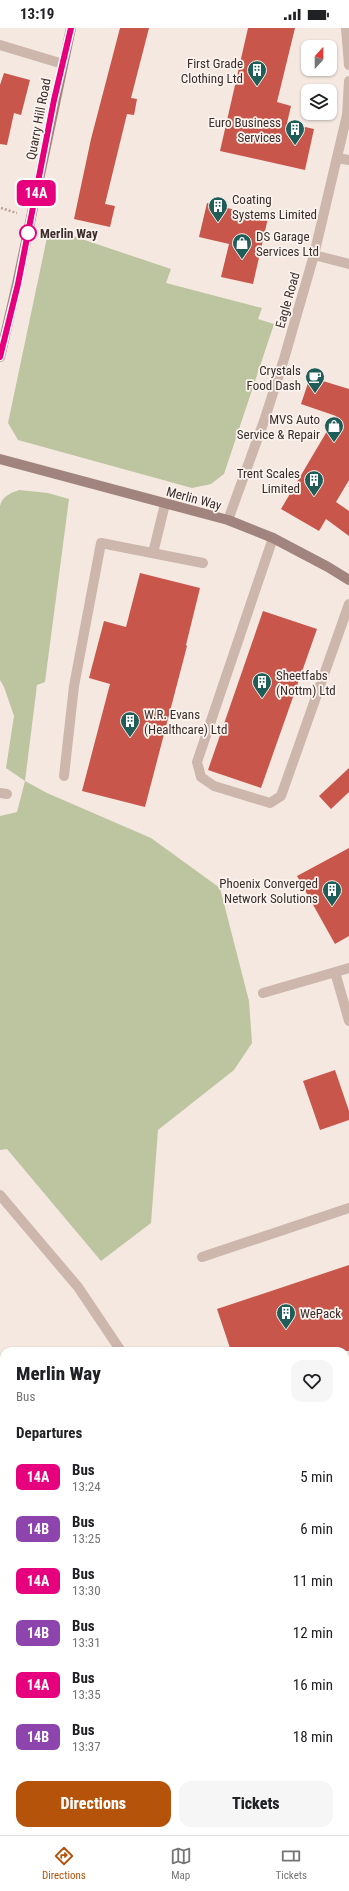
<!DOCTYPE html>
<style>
:root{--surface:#fff;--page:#f6f6f6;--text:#202124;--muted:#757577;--line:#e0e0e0;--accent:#b45309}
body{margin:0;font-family:"Roboto Condensed",sans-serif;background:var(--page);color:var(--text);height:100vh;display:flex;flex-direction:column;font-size:15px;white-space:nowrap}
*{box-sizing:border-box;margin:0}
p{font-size:13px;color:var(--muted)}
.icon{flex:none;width:22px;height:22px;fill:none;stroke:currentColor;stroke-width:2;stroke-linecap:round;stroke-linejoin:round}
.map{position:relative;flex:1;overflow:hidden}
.details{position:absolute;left:0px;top:1319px;width:349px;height:488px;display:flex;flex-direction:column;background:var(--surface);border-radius:12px 12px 0 0;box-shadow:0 1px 3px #0004}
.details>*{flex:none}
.badge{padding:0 8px;border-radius:6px;font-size:14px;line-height:26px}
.needle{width:26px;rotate:21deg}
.controls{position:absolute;left:301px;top:12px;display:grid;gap:8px}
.controls a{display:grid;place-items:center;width:36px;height:36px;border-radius:8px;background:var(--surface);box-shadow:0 1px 3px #0004;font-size:20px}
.map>.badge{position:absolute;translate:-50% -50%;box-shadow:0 0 0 2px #fff}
h2{padding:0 16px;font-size:15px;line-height:36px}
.round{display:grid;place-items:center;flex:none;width:42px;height:42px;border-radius:12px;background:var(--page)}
.head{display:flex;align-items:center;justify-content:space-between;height:68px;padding:0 16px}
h1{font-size:19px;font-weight:800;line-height:30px}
.action{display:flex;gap:8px;margin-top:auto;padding:8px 16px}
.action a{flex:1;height:46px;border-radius:12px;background:var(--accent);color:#fff;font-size:16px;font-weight:800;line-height:46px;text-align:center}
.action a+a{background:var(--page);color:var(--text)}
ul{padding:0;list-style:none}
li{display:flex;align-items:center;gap:12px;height:52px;padding:0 16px}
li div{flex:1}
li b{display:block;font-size:15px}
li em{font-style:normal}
li .badge{min-width:44px;font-weight:700;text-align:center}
.status{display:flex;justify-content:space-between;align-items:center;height:28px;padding:0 20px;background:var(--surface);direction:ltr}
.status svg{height:11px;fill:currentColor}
.tabs{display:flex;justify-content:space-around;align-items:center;height:56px;border-top:1px solid var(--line);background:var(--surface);font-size:11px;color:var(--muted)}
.tabs a{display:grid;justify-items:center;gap:2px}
.tabs .on{color:var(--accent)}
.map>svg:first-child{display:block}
.green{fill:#bdc4a0}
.forest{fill:url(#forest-firs)}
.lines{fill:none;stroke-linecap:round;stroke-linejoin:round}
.stream{stroke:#7fb2ac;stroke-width:6}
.building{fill:#c8564b}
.path{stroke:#b99f96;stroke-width:2.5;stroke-dasharray:2 2;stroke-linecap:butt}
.lane{stroke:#cdb6ac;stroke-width:10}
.street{stroke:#cdb6ac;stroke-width:10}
.secondary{stroke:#a1847d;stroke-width:10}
.line-casing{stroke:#fff;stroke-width:9}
.line{stroke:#e6007e;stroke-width:6}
.stop-dot{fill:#fff;stroke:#e6007e;stroke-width:2}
.labels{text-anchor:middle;stroke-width:3.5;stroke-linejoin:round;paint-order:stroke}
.poi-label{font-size:13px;fill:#3b2d2b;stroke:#fbf3ee;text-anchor:end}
.street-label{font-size:13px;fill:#3b2d2b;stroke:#fbf3ee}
.stop-label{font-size:13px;font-weight:bold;fill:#3b2d2b;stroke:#fbf3ee;text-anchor:start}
</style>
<div class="status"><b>13:19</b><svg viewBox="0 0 49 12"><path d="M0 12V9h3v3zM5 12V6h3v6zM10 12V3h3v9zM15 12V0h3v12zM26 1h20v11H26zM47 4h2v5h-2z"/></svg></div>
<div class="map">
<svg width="349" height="1807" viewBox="0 0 349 1807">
<defs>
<pattern id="forest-firs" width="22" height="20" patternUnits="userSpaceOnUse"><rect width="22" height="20" fill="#bdc4a0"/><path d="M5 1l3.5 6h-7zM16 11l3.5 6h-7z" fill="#9ba083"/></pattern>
</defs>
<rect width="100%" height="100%" fill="#f4e8e1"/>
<!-- green -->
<path class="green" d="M 49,200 L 171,241 L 166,255 L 262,280 L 258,291 L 274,296 L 224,446 L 211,456 L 192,460 L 18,412 L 8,395 Z
M 19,462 L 48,465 L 69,471 L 45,654 L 37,657 L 25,753 L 47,765 L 151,810 L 220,860 L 249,973 L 252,1015 L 234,1042 L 158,1102 L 151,1195 L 101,1233 L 7,1121 L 0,1122 L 0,788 L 17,784 L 25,753 L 6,740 L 14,688 L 4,659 L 0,652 L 0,478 C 2,468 11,465 19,462 Z"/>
<!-- forest -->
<path class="forest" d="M 0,1415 L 4,1420 L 4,1803 L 60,1803 L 62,1807 L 0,1807 Z"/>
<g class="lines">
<!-- stream -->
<path class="stream" d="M 0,1442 L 4,1446
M 339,1803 L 343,1807"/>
</g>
<!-- building -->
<path class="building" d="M 120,0 L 149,0 L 131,70 L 137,71 L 134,87 L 127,86 L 105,176 L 115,178 L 110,199 L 74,191 L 91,111 Z
M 248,0 L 295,0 L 277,74 L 291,78 L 287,95 L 314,101 L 305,142 L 220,123 Z
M 4,45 L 30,52 L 21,87 L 14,85 L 7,117 L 0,116 L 0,57 Z
M 207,175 L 268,190 L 253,256 L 221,249 L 229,216 L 199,209 Z
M 310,349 L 349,361 L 349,452 L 336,474 L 349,483 L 349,508 L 326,491 L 319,503 L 281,481 L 336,388 L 301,376 Z
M 140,545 L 200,560 L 186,617 L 187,618 L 145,779 L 82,763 L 110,656 L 89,650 L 104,593 L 126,599 Z
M 263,583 L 317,601 L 261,760 L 208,742 Z
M 349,740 L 349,764 L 331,781 L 319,768 Z
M 349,820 L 349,908 L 335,916 L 297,848 Z
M 335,1042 L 349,1083 L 349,1092 L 320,1102 L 303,1053 Z
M 349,1237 L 349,1323 L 231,1323 L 217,1281 Z"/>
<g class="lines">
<!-- path -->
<path class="path" d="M 1,180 L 17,185
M 0,1386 L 4,1390
M 0,1730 L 4,1730
M 345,1747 L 349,1751
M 223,1803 L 227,1807"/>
<!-- lane -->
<path class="lane" d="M 337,130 L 349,132
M 273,510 L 197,734 L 201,749 L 214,758 L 270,775 L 281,768 L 349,576
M 153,525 L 165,476
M 64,748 L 74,658 L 101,515 L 203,535
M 0,765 L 7,766
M 0,1167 L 78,1259 L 121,1323
M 202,1229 L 349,1180
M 345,1367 L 349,1366"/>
<!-- street -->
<path class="street" d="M 346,0 L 349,37
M 0,17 L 63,36
M 314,227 L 349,236
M 228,492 L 264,393 L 284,331 L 314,227 L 347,87 L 349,53
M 335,944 L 349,993
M 263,965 L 349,940"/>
<!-- secondary -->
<path class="secondary" d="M 0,329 L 17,256 L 71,0
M 0,431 L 228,492 L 273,510 L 328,539 L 349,552"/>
</g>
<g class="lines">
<defs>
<path id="line" d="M 0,329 L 18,256 L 54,72 L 71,0"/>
</defs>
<!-- line casing -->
<use href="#line" class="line-casing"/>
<!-- line -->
<use href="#line" class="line"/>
</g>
<!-- icons -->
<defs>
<symbol id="building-pin" viewBox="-11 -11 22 30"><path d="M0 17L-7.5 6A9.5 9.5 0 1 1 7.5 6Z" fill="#1f5e58" stroke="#fbf3ee"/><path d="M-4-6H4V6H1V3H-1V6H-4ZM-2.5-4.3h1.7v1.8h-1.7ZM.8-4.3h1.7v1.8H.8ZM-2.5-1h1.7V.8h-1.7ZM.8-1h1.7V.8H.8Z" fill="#fff"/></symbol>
<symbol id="shop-pin" viewBox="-11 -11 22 30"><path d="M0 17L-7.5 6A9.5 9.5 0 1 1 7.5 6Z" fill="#1f5e58" stroke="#fbf3ee"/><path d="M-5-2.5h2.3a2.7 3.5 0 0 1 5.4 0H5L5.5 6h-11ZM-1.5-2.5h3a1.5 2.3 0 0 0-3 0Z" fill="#fff"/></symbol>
<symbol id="cafe-pin" viewBox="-11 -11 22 30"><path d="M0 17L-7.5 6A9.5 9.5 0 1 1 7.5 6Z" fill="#1f5e58" stroke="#fbf3ee"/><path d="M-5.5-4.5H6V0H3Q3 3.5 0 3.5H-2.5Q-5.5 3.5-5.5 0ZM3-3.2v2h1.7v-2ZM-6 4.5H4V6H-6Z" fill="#fff"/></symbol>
</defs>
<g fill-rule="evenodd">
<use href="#building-pin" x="246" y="31" width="22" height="30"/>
<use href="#building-pin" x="284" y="90" width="22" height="30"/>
<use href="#building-pin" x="207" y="167" width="22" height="30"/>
<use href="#shop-pin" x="231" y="204" width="22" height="30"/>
<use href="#cafe-pin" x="304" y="338" width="22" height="30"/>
<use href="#shop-pin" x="323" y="387" width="22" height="30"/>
<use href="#building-pin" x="303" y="441" width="22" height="30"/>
<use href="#building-pin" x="251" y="643" width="22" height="30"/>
<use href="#building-pin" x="119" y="682" width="22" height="30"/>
<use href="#building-pin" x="321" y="851" width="22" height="30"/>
<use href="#building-pin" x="275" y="1274" width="22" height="30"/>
</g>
<!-- markers -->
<circle class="stop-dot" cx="28" cy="205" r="8"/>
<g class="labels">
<!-- poi labels -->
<g class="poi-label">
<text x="243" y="40">First Grade<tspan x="243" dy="15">Clothing Ltd</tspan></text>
<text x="281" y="99">Euro Business<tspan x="281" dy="15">Services</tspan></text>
<text x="232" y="176" text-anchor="start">Coating<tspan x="232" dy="15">Systems Limited</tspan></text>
<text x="256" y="213" text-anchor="start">DS Garage<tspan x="256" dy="15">Services Ltd</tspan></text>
<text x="301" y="347">Crystals<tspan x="301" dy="15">Food Dash</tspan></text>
<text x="320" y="396">MVS Auto<tspan x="320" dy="15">Service &amp; Repair</tspan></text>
<text x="300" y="450">Trent Scales<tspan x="300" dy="15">Limited</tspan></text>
<text x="276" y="652" text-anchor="start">Sheetfabs<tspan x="276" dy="15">(Nottm) Ltd</tspan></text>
<text x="144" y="691" text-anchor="start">W.R. Evans<tspan x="144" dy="15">(Healthcare) Ltd</tspan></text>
<text x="318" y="860">Phoenix Converged<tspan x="318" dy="15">Network Solutions</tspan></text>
<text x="300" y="1290" text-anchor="start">WePack</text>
</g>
<!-- street labels -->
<g class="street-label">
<text transform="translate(38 91) rotate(-79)" y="5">Quarry Hill Road</text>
<text transform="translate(287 272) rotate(-74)" y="5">Eagle Road</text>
<text transform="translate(194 470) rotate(15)" y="5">Merlin Way</text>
</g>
<!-- stop labels -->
<g class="stop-label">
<text x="40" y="210">Merlin Way</text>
</g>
</g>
</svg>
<div class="controls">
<a><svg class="needle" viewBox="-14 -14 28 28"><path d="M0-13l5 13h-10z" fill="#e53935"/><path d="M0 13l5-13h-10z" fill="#757577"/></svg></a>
<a><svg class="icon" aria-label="layers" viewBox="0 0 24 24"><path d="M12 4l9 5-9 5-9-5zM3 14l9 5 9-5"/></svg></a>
</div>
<b class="badge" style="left:36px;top:165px;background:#e6007e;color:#fff">14A</b>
<section class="details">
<div class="head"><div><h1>Merlin Way</h1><p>Bus</p></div><a class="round"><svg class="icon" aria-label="heart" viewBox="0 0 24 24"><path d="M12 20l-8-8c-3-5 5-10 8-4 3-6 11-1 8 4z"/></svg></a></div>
<h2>Departures</h2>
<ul>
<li><span class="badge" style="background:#e6007e;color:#fff">14A</span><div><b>Bus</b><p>13:24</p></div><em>5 min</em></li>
<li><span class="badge" style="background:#8e44ad;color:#fff">14B</span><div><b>Bus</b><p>13:25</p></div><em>6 min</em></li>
<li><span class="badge" style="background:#e6007e;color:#fff">14A</span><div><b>Bus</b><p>13:30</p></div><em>11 min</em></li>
<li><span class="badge" style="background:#8e44ad;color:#fff">14B</span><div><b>Bus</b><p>13:31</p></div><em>12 min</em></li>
<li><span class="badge" style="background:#e6007e;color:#fff">14A</span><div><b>Bus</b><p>13:35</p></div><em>16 min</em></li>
<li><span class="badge" style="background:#8e44ad;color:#fff">14B</span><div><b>Bus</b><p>13:37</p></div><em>18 min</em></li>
</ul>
<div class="action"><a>Directions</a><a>Tickets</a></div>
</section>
</div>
<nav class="tabs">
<a class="on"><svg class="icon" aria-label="directions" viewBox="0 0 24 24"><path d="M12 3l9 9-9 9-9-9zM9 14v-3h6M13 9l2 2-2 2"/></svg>Directions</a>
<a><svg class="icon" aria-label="map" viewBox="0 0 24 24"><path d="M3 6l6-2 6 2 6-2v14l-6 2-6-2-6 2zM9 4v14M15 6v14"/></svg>Map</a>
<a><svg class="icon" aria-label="tickets" viewBox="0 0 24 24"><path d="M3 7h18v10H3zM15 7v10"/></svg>Tickets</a>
</nav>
